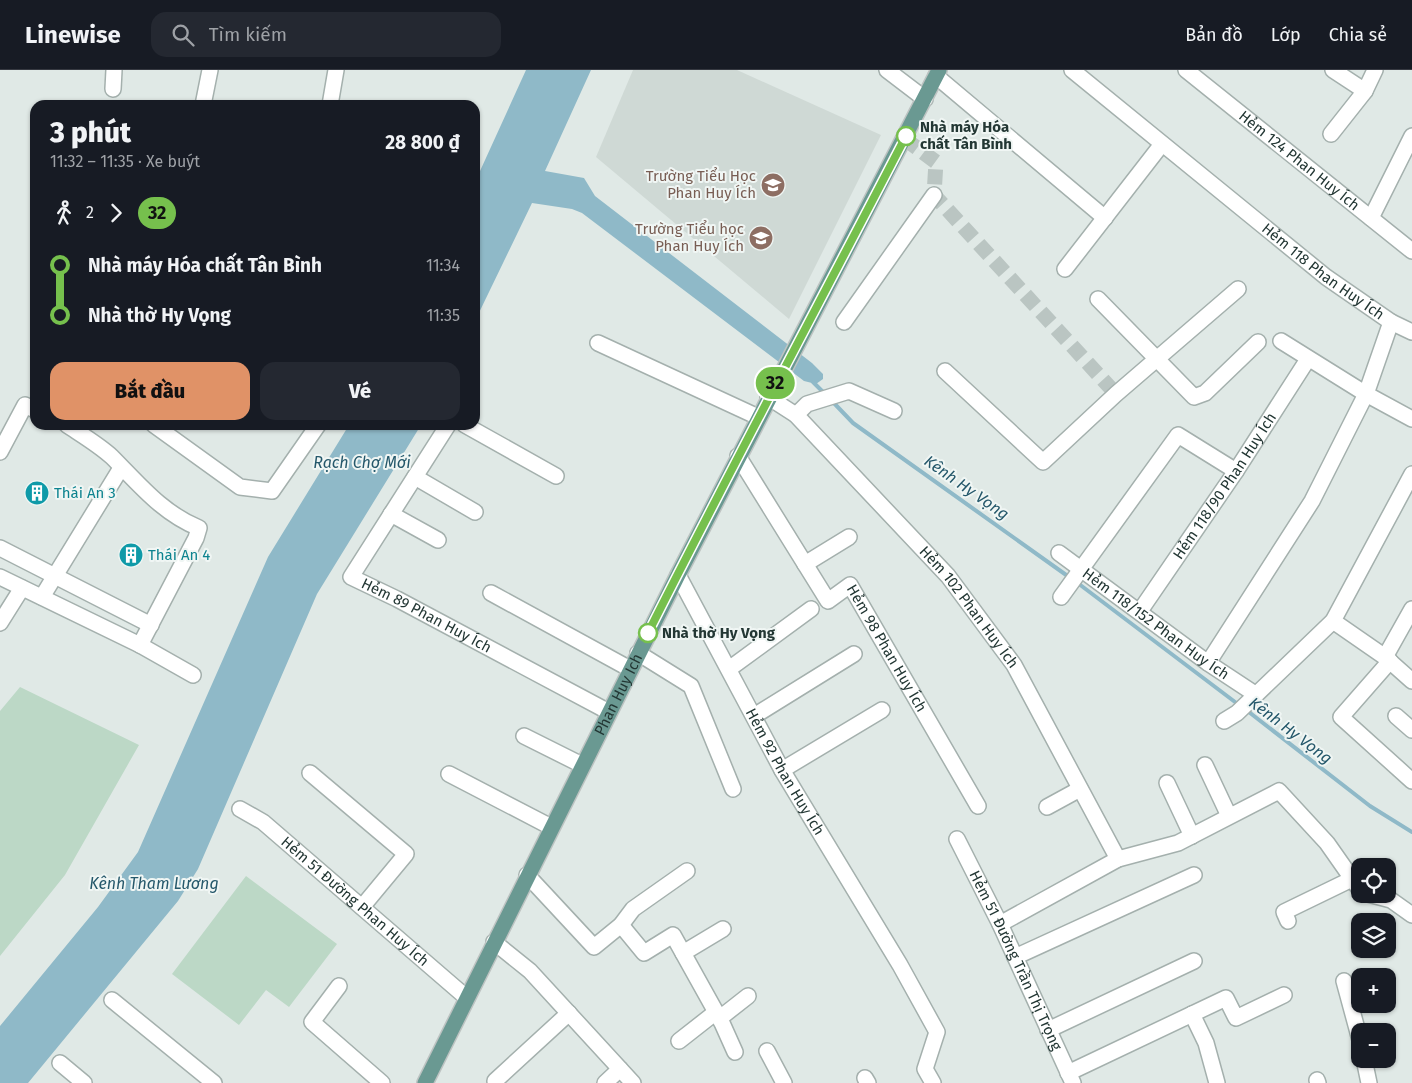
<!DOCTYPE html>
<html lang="vi">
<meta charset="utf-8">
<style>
:root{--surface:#171b24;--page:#242831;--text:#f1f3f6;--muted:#9ea1a6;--line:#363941;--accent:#e09267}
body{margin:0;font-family:"Fira Sans",sans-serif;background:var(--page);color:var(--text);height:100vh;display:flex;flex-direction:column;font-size:19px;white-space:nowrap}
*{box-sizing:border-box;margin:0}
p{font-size:16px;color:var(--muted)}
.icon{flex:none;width:28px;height:28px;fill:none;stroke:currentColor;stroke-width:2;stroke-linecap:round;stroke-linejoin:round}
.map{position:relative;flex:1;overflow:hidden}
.panel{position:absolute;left:30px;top:30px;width:450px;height:330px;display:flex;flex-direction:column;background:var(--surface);border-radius:15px;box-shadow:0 1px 4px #0004}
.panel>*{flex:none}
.badge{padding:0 10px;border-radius:16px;font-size:18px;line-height:32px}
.tools{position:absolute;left:1351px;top:788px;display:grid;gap:10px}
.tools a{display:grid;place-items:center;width:45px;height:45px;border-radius:10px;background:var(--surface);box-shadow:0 1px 4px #0004;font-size:25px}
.map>.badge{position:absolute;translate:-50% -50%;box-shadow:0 0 0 2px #fff}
.legs{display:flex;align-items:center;gap:8px;height:55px;padding:0 20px;font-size:16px}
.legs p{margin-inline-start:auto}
.summary{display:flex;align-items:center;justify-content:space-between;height:85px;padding:0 20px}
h1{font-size:28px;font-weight:800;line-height:38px}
.primary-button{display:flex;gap:10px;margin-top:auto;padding:10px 20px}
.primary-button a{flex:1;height:58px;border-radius:15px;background:var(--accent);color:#111;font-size:20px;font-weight:800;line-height:58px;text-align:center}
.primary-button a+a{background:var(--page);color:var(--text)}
ul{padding:0 20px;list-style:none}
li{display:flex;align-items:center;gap:18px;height:50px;font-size:19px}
li i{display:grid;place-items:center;width:8px;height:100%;margin:0 6px;background:currentColor}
li i::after{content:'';width:12px;height:12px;margin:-6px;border:4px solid;border-radius:50%;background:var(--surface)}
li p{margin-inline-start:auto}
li:first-child i{background:linear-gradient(#0000 50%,currentColor 0)}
li:last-child i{background:linear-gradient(currentColor 50%,#0000 0)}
header{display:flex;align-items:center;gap:30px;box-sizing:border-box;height:70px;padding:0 25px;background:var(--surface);border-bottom:1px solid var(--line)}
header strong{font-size:24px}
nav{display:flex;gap:28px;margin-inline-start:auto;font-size:18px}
.search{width:350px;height:45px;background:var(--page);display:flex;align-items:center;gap:12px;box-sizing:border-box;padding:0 18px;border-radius:15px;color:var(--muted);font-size:19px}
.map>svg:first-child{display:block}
.built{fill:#cfd9d5}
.green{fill:#bcd8c6}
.water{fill:#8fb9c8}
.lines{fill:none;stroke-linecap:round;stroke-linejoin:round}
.stream{stroke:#8fb9c8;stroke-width:4}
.minor-tunnel{stroke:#bac5c2;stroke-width:15;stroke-dasharray:15 8;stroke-linecap:butt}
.minor-casing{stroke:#a4b0ad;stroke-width:18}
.major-casing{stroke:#bdc3c2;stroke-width:18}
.minor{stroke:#fff;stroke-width:15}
.major{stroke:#6a9992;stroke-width:15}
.line-1-casing{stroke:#fff;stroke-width:11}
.line-1{stroke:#76c04d;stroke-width:8}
.stop-1-dot{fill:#fff;stroke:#76c04d;stroke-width:2.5}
.labels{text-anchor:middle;stroke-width:4;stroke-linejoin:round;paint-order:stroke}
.stop-label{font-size:15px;font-weight:bold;fill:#233734;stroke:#f0f6f4;text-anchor:start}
.street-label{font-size:15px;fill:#233734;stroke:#f0f6f4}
.education-label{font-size:15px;fill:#785e54;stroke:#f0f6f4;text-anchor:end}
.culture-label{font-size:15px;fill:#0d838f;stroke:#f0f6f4;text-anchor:start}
.water-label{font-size:16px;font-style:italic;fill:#25586b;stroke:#f0f6f4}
</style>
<header>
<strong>Linewise</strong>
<div class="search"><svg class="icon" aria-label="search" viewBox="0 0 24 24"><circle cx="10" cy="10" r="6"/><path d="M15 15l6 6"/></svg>Tìm kiếm</div>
<nav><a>Bản đồ</a><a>Lớp</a><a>Chia sẻ</a></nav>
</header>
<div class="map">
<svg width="1412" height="1013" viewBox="0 0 1412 1013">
<rect width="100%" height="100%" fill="#e0e9e6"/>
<!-- built -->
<path class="built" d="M 633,0 L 737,0 L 881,65 L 789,249 L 596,87 Z"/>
<!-- green -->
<path class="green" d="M 20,617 L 139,675 L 65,805 L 0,886 L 0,641 Z
M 246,806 L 337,874 L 289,937 L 266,920 L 239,955 L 172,904 Z"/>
<!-- water -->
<path class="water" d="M 526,0 L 591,0 L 545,101 L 584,108 L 595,126 L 812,293 L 823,304 L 823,309 L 816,314 L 804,311 L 582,143 L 572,139 L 532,133 L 475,251 L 475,112 Z
M 349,355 L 421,355 L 317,524 L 198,799 L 178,831 L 28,1013 L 0,1013 L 0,956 L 98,837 L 138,782 L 268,487 Z"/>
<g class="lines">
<!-- stream -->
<path class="stream" d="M 813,312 L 826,325
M 831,330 L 853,353 L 1069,507
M 1075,511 L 1239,635
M 1245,639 L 1370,736 L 1412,762"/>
<!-- minor-tunnel -->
<path class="minor-tunnel" d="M 905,69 L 936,92 L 934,125 L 1116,324"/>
<defs>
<g id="minor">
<path d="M 887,0 L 925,29"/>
<path id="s1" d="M 1072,0 L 1326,207 L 1391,252 L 1366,324 L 1312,431 L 1208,593"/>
<path id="s2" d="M 1186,0 L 1412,181"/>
<path d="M 1333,0 L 1365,21"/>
<path d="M 936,6 L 1105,148"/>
<path d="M 113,19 L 114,0"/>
<path d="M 203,35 L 210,0"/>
<path d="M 330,35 L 336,0"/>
<path d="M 1331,64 L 1365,21 L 1375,0"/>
<path d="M 1371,148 L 1412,66"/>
<path d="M 1065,199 L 1162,74"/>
<path d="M 1098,229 L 1194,327 L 1205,323 L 1258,272"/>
<path d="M 844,252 L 934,125"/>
<path d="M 1391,252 L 1412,262"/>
<path d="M 1281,271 L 1366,324 L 1412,349"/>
<path d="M 598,273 L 758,347"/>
<path d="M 945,301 L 1043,392 L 1116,324 L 1238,219"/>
<path id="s3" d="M 768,327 L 796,345 L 948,506 L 1014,595 L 1118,789"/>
<path d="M 796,345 L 807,334 L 849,321 L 894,341"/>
<path d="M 67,355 C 82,365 99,375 112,387 C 139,414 162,443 199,458 L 196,468 L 140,575"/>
<path d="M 154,355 L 240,417 L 272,421 L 318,355"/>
<path id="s4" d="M 448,355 L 351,507 L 397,529 L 609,642"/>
<path d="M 465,355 L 556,406"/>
<path d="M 0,382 L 25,335 L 35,340"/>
<path id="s5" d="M 738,386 L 828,531 L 850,515 L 978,736"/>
<path d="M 415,407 L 475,442"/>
<path d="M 391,444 L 438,470"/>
<path d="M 0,478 L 151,555"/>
<path id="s6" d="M 1059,483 L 1208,593 L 1255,624"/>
<path d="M 805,494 L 849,467"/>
<path id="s7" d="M 678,505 L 782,700 L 900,895 L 937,962 L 925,999 L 933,1013"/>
<path d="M 0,507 L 140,575 L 193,605"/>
<path d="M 491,523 L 630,599"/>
<path d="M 42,527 L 121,398"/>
<path d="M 1061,527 L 1178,365 L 1236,401"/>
<path id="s8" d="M 1140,541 L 1236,401 L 1308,289"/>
<path d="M 1333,551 L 1385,587 L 1412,611"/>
<path d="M 0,553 L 22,518"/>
<path d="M 638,583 L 691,616 L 733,719"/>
<path d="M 1385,587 L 1412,539"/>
<path d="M 1390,591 L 1341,647 L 1412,711"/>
<path d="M 729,599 L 811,539"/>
<path d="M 754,646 L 854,584"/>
<path d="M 1396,646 L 1412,660"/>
<path d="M 1224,651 L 1237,643 L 1333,551 L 1412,404"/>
<path d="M 524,666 L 582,695"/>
<path d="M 1205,695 L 1229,746"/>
<path d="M 782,700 L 882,640"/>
<path d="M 310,703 L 406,784 L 362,837"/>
<path d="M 449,704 L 551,757"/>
<path d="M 1167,713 L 1192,766"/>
<path d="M 1047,737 L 1080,719"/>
<path id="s9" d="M 240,739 L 263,752 L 467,928"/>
<path id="s10" d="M 957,769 L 1000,854 L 1073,1013"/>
<path d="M 527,805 L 594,877 L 621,855 L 633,839 L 687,801"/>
<path d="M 1368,824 L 1391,830 L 1412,845"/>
<path d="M 1288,851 L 1284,842 L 1352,809"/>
<path d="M 1000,854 L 1118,789 L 1178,773 L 1279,721 L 1327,773 L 1360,820"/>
<path d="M 621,855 L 644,883 L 673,865 L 722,953 L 735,982"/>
<path d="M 494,872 L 530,901 L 633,1013"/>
<path d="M 683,883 L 723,859"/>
<path d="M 1015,887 L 1194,805"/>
<path d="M 1344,911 L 1360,970"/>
<path d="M 339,916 L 312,952 L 382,1013"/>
<path d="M 112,930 L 214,1013"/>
<path d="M 1192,944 L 1206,973 L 1217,1013"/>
<path d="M 720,948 L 748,926"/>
<path d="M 1048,960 L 1194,891"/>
<path d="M 679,971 L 716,942"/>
<path d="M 767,981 L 784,1013"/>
<path d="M 1364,989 L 1369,1013"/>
<path d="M 60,993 L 84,1013"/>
<path d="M 1068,1003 L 1226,928 L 1236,948 L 1284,925"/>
<path d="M 865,1008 L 868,1013"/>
<path d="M 1317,1010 L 1318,1013"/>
<path d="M 495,1011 L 569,943"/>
<path d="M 605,1013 L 620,999"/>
</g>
<g id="major">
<path id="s11" d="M 425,1013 L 678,505 L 939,0"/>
</g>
</defs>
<!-- minor casing -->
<use href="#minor" class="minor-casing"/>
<!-- major casing -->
<use href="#major" class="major-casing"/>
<!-- minor -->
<use href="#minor" class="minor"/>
<!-- major -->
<use href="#major" class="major"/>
</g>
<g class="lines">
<defs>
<path id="line-1" d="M 648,563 C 732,396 820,232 906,66"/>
</defs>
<!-- line-1 casing -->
<use href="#line-1" class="line-1-casing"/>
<!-- line-1 -->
<use href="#line-1" class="line-1"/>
</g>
<!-- icons -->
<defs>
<symbol id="school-disc" viewBox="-11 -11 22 22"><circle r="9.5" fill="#8d6e63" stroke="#f0f6f4"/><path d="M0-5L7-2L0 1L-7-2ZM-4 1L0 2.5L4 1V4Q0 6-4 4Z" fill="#fff"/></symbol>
<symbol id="building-disc" viewBox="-11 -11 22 22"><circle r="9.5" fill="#0f9aa8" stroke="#f0f6f4"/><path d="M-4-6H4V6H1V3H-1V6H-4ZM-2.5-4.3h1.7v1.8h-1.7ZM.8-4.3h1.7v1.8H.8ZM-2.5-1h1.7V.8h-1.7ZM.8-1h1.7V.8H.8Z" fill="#fff"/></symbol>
</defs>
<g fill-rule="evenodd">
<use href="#school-disc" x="759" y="101" width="28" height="28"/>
<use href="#school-disc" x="747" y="154" width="28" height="28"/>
<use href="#building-disc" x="23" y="409" width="28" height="28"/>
<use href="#building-disc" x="117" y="471" width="28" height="28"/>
</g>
<!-- markers -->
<g class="stop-1-dot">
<circle cx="906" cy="66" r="9"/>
<circle cx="648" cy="563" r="9"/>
</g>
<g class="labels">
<!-- stop labels -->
<g class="stop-label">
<text x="920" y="62">Nhà máy Hóa<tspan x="920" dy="17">chất Tân Bình</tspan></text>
<text x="662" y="568">Nhà thờ Hy Vọng</text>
</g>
<!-- street labels -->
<g class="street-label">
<text dy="5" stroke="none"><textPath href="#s2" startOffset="145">Hẻm 124 Phan Huy Ích</textPath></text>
<text dy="5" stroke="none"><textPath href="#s1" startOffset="322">Hẻm 118 Phan Huy Ích</textPath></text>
<text dy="5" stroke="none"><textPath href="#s8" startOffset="151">Hẻm 118/90 Phan Huy Ích</textPath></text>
<text dy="5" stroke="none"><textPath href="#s3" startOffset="292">Hẻm 102 Phan Huy Ích</textPath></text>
<text dy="5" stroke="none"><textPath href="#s4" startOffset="265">Hẻm 89 Phan Huy Ích</textPath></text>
<text dy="5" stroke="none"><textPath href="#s6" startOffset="120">Hẻm 118/152 Phan Huy Ích</textPath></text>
<text dy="5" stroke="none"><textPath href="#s5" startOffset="271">Hẻm 98 Phan Huy Ích</textPath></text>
<text dy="5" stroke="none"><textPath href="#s11" startOffset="434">Phan Huy Ich</textPath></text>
<text dy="5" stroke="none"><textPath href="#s7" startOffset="224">Hẻm 92 Phan Huy Ích</textPath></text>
<text dy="5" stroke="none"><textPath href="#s9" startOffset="148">Hẻm 51 Đường Phan Huy Ích</textPath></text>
<text dy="5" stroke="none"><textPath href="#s10" startOffset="135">Hẻm 51 Đường Trần Thị Trọng</textPath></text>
</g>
<!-- education labels -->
<g class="education-label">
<text x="756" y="111">Trường Tiểu Học<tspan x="756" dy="17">Phan Huy Ích</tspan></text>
<text x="744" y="164">Trường Tiểu học<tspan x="744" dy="17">Phan Huy Ích</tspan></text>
</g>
<!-- culture labels -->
<g class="culture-label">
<text x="54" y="428">Thái An 3</text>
<text x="148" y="490">Thái An 4</text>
</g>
<!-- water labels -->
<g class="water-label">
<text x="362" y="398">Rạch Chợ Mới</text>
<text transform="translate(967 417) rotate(35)" y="6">Kênh Hy Vọng</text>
<text transform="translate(1291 660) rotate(37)" y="6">Kênh Hy Vọng</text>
<text x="154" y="819">Kênh Tham Lương</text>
</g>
</g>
</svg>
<div class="tools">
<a><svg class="icon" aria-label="locate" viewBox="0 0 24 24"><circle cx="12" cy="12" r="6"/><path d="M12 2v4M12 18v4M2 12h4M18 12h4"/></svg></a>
<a><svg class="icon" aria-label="layers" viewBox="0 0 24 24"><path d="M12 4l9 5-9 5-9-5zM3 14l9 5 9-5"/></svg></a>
<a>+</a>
<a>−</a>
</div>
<b class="badge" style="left:775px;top:313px;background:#76c04d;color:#111">32</b>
<section class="panel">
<div class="summary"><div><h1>3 phút</h1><p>11:32 – 11:35 · Xe buýt</p></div><b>28 800 ₫</b></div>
<div class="legs"><svg class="icon" aria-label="walk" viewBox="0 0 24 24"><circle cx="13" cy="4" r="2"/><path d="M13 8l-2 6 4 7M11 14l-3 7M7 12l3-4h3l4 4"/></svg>2<svg class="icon" aria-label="forward" viewBox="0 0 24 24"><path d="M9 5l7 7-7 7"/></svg><b class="badge" style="background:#76c04d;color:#111">32</b></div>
<ul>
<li><i style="color:#76c04d"></i><b>Nhà máy Hóa chất Tân Bình</b><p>11:34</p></li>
<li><i style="color:#76c04d"></i><b>Nhà thờ Hy Vọng</b><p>11:35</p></li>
</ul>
<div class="primary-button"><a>Bắt đầu</a><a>Vé</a></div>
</section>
</div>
